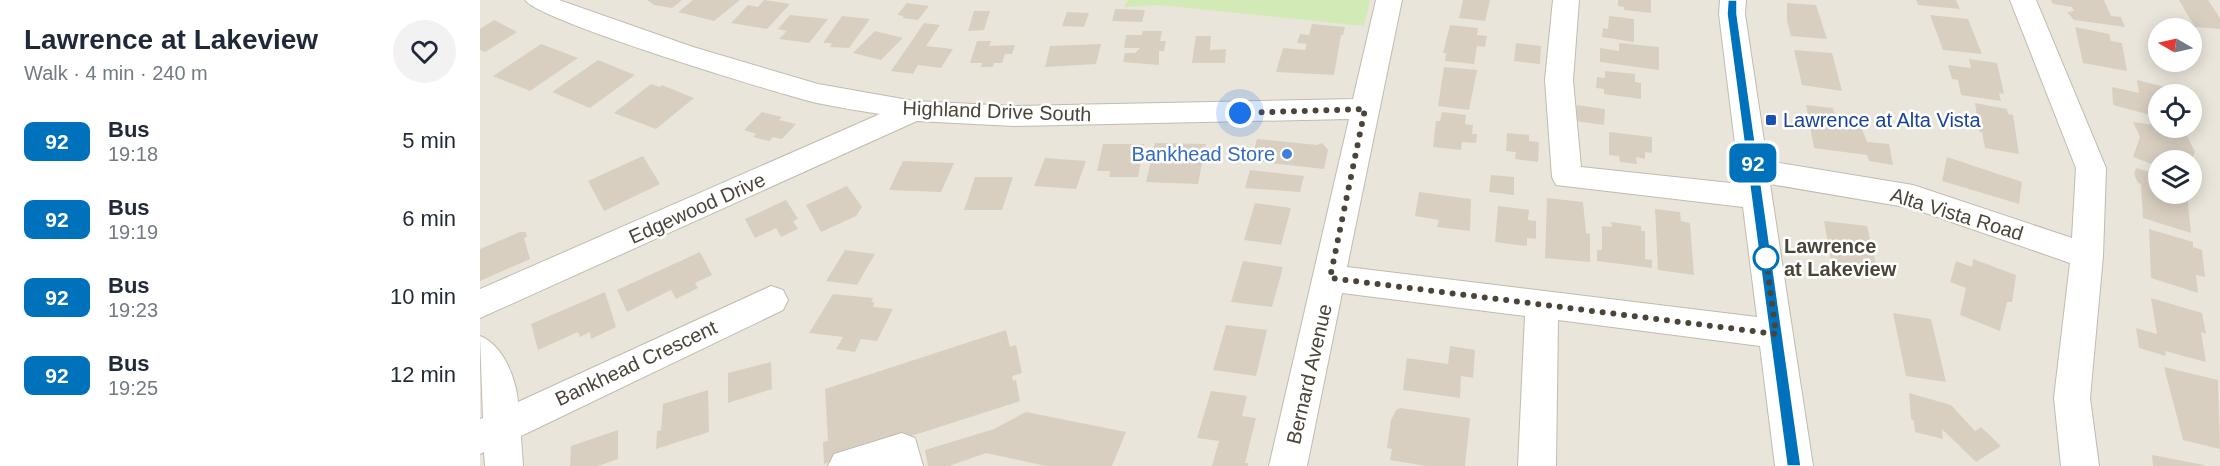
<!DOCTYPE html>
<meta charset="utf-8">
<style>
:root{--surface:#fff;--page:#f2f2f3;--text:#1f2937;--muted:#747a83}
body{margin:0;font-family:Arial,sans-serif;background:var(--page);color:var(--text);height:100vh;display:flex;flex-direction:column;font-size:22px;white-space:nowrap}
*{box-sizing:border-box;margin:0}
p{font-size:20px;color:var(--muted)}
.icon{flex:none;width:33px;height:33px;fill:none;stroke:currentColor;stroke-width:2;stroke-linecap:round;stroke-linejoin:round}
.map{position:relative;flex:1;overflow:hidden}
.drawer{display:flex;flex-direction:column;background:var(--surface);width:480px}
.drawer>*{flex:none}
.badge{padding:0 12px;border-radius:9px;font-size:21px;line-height:39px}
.needle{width:39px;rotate:279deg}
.tools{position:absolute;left:1668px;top:18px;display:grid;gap:12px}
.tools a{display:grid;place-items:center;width:54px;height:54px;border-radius:50%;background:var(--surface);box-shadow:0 3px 15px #0003;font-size:30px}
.you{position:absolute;width:30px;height:30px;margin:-15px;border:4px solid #fff;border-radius:50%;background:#1a73e8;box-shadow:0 0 0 9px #1a73e833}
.map>.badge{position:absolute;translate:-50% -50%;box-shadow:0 0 0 3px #fff}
.round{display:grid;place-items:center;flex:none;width:63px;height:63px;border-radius:32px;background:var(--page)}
.summary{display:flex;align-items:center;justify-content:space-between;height:102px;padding:0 24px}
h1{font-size:28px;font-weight:600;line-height:45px}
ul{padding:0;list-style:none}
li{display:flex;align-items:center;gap:18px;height:78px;padding:0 24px}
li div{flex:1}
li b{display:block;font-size:22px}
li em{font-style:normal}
li .badge{min-width:66px;font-weight:700;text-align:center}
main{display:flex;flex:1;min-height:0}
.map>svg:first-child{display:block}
.residential{fill:#eae5da;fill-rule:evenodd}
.green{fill:#d2eab5}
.building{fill:#d8cfc1}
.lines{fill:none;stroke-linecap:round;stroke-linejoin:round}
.minor-casing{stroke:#c2bbae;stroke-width:2}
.minor{fill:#fff;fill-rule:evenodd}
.line{fill:#0072bc;stroke:#fff;stroke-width:1.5}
.walk{stroke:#4b4439;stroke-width:6;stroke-dasharray:0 10.8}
.transit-dot{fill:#1a4fb4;stroke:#fff;stroke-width:2}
.shop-dot{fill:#3f7fe0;stroke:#fff;stroke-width:2}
.stop-dot{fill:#fff;stroke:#0072bc;stroke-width:3}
.labels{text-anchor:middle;stroke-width:5;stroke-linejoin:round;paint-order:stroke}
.street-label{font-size:20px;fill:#4b4439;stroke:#fff}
.transit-label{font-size:20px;fill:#164399;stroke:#fff;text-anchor:start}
.shop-label{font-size:20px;fill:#366cbe;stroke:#fff;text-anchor:end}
.stop-label{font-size:20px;font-weight:bold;fill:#4b4439;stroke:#fff;text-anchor:start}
</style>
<main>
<section class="drawer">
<div class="summary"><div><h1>Lawrence at Lakeview</h1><p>Walk · 4 min · 240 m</p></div><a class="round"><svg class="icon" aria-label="heart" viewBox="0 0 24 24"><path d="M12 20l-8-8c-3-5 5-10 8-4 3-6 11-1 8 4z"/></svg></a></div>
<ul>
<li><span class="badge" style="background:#0072bc;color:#fff">92</span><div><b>Bus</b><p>19:18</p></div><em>5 min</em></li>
<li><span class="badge" style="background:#0072bc;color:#fff">92</span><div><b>Bus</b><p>19:19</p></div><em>6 min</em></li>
<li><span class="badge" style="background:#0072bc;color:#fff">92</span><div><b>Bus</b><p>19:23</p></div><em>10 min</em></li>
<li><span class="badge" style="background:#0072bc;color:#fff">92</span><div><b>Bus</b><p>19:25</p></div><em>12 min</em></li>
</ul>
</section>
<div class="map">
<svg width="1740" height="466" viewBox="0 0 1740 466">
<rect width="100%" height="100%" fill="#f6f3ec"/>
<!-- residential -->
<path class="residential" d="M 0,0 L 1740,0 L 1740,466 L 0,466 ZM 1678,28 L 1712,28 L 1712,62 L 1678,62 ZM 1678,94 L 1712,94 L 1712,128 L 1678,128 ZM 1678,160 L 1712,160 L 1712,194 L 1678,194 Z"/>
<!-- green -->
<path class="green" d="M 648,0 L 890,0 L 884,26 L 679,5 L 644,7 Z"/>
<!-- building -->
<path class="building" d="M 167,0 L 202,0 L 192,8 L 174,5 Z
M 213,0 L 260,0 L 234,21 L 198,12 Z
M 284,0 L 310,4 L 287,29 L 251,23 L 268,5 L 278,7 Z
M 983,0 L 1010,0 L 1005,21 L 979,18 Z
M 1138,0 L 1171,0 L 1171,13 L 1144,10 L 1144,7 L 1138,6 Z
M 1436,0 L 1476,0 L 1480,9 L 1438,5 Z
M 1571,0 L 1624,0 L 1631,16 L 1641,17 L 1645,27 L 1594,20 L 1587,12 L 1594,11 L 1592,7 L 1573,4 Z
M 1699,0 L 1728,0 L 1740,18 L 1740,29 L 1715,27 Z
M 427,3 L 449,6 L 438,20 L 422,18 L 424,16 L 417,15 Z
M 1307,3 L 1336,5 L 1347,39 L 1311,36 L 1307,21 Z
M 635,9 L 665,10 L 662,22 L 632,21 Z
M 494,11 L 510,11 L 504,30 L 488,31 Z
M 587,12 L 609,13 L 604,27 L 582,26 Z
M 310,15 L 348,19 L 329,43 L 299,39 L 307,31 L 298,29 Z
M 1450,15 L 1488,19 L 1502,54 L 1463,50 Z
M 362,16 L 390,19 L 369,48 L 350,47 L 352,43 L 343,43 Z
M 1129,16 L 1154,19 L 1154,42 L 1122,37 L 1123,28 L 1128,29 Z
M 14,20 L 37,32 L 5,52 L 0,50 L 0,29 Z
M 444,23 L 460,25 L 446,46 L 473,49 L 461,68 L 438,65 L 433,74 L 411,71 Z
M 832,24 L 865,27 L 863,35 L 861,35 L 854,75 L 796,72 L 803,48 L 825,50 L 827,44 L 817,43 L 820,34 L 829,35 Z
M 970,25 L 998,28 L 997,35 L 1007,36 L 1005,47 L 997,46 L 994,64 L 965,61 L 966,53 L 963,53 Z
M 1595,27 L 1629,34 L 1631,41 L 1642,43 L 1647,71 L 1603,63 Z
M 395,31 L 423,38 L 401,60 L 373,53 Z
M 663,31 L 682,31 L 680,41 L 686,41 L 684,51 L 679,51 L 679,65 L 643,62 L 645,53 L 655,53 L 660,48 L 644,48 L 646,35 L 662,35 Z
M 716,36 L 731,36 L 730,50 L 746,49 L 745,63 L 712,63 Z
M 497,41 L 511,41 L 509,46 L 535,45 L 532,54 L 525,54 L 522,63 L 514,63 L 513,67 L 501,67 L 502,63 L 490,63 Z
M 1036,43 L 1061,46 L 1060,64 L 1034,61 Z
M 1139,43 L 1179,47 L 1179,70 L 1120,62 L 1120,48 L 1139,51 Z
M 61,44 L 98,58 L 50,91 L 13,76 Z
M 621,44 L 616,64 L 565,67 L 570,46 Z
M 1314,50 L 1352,53 L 1362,91 L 1322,85 Z
M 1489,59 L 1517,63 L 1524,94 L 1519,93 L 1521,101 L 1481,95 L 1478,80 L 1472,79 L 1468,65 L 1491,68 Z
M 118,60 L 155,75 L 110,108 L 72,92 Z
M 964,67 L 997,70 L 989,110 L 958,106 Z
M 1125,71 L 1155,74 L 1155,82 L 1161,83 L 1161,99 L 1124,94 L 1124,89 L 1116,88 L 1117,77 L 1125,78 Z
M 1657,80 L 1689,88 L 1689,94 L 1678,94 L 1678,117 L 1633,105 L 1632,87 L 1659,93 Z
M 171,84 L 180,87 L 182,85 L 214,98 L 176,129 L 134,113 Z
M 1495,103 L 1527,109 L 1528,114 L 1533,115 L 1539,154 L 1505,148 L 1502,132 L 1499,132 Z
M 1097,105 L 1125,109 L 1124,125 L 1095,121 Z
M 1326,105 L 1353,108 L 1357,126 L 1382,129 L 1387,142 L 1409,144 L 1413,165 L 1389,161 L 1387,155 L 1334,148 Z
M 282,112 L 302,117 L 299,120 L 316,124 L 302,139 L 293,137 L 289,141 L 273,137 L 276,134 L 264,130 Z
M 962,112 L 986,115 L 985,124 L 993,125 L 992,134 L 997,134 L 996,143 L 982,142 L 981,150 L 953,147 L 956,121 L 960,121 Z
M 1653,122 L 1696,128 L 1700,135 L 1707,136 L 1715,152 L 1711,160 L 1680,160 L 1677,166 L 1653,157 L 1660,137 Z
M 1129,132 L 1172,137 L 1172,153 L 1165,152 L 1165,159 L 1156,157 L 1157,164 L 1140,162 L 1139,156 L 1129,155 Z
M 1027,133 L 1049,135 L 1049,141 L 1059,142 L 1058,162 L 1035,159 L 1036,152 L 1026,151 Z
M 777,139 L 837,145 L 842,143 L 848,150 L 844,169 L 782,162 L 785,151 L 774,150 Z
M 675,143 L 726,144 L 718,184 L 666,182 Z
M 623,144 L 664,144 L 658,177 L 629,177 L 630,171 L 617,171 Z
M 163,156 L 180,184 L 124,211 L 108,181 Z
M 1467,157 L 1542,182 L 1539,204 L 1462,181 Z
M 565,158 L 606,161 L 596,189 L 554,186 Z
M 423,161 L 474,163 L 461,192 L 409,190 Z
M 1656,168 L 1678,174 L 1678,194 L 1707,194 L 1711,233 L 1663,218 L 1661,184 L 1658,183 L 1654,174 Z
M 770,170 L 824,176 L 820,192 L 765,188 Z
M 1011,175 L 1034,177 L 1034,195 L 1009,192 Z
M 495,177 L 533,177 L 522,210 L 484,210 Z
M 367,186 L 382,207 L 376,216 L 341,232 L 326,205 Z
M 939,192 L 991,199 L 990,231 L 957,227 L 959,220 L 935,216 Z
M 1067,198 L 1103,202 L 1106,233 L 1110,234 L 1110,262 L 1065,258 Z
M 306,200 L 318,219 L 313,221 L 318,229 L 301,237 L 296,228 L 275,238 L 265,219 Z
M 775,203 L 811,208 L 801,245 L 764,240 Z
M 1018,206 L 1049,210 L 1048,220 L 1056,221 L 1056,239 L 1047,238 L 1047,246 L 1015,242 Z
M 1175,209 L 1200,212 L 1201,221 L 1210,223 L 1214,275 L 1178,270 Z
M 1344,221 L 1387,226 L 1399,277 L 1353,271 Z
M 1131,222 L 1161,226 L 1161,231 L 1165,231 L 1165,259 L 1172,260 L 1172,268 L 1117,261 L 1117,250 L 1122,250 L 1122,226 L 1132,227 Z
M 1669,229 L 1713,242 L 1713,247 L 1722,250 L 1725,277 L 1716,275 L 1718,293 L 1671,278 Z
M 40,232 L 46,232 L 47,237 L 44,238 L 50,259 L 0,281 L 0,249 Z
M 365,250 L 395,254 L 377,285 L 346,281 Z
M 220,252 L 232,275 L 215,283 L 218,288 L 196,299 L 191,290 L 147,312 L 137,290 Z
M 1493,259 L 1536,275 L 1532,302 L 1527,302 L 1520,331 L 1480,315 L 1486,288 L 1470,282 L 1476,261 L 1492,267 Z
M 763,261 L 803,267 L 792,307 L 751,302 Z
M 125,292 L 136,327 L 111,339 L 110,332 L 100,337 L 98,332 L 58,350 L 51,324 Z
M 353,294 L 393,298 L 391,302 L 394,302 L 393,307 L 413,309 L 397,341 L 381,339 L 375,352 L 356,349 L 363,337 L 329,333 Z
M 1671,298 L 1722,313 L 1726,334 L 1721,332 L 1726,362 L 1685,351 L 1686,356 L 1659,348 L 1656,328 L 1677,334 Z
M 1413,313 L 1451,319 L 1466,382 L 1426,376 Z
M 746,325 L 787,330 L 776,376 L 733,370 Z
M 526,330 L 530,347 L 536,345 L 542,373 L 532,376 L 533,381 L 536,380 L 540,401 L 344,464 L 343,442 L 348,441 L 345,389 Z
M 970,346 L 995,350 L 993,378 L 981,376 L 980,398 L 923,390 L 927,358 L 968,364 Z
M 291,362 L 292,389 L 248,403 L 248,373 Z
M 1684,367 L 1738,380 L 1740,449 L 1703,440 Z
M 228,390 L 229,432 L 176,449 L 177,431 L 181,430 L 183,404 Z
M 731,391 L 767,396 L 762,416 L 776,418 L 765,463 L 768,463 L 768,466 L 732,466 L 739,441 L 717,438 Z
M 1429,393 L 1471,405 L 1495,431 L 1501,427 L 1521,446 L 1496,462 L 1462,429 L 1463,439 L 1435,432 L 1434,421 L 1431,419 Z
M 920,408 L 990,418 L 985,466 L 946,466 L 910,460 L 912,449 L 907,448 L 911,420 L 916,410 Z
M 546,412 L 646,432 L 632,466 L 566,466 L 506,453 L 469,466 L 448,466 L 445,450 L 514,429 Z
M 138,430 L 138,459 L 118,466 L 90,466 L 91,446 Z
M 1672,455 L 1724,465 L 1724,466 L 1673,466 Z"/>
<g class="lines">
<defs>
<path id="minor" d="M 45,0 L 79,0 L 213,47 L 338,84 L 434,101 L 533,106 L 873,99 L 896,0 L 922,0 L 867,267 L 1277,317 L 1263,207 L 1076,185 L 1072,177 L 1065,80 L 1073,0 L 1099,0 L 1093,80 L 1101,167 L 1260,184 L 1239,14 L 1240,0 L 1266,0 L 1265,14 L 1287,161 L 1433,185 L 1592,238 L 1596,168 L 1530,0 L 1556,0 L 1626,168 L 1623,256 L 1610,398 L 1619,466 L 1581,466 L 1574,398 L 1590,263 L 1431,208 L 1290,184 L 1333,466 L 1295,466 L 1280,346 L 1078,320 L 1076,466 L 1038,466 L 1045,316 L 862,293 L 827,466 L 789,466 L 869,119 L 533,126 L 437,121 L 0,318 L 0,289 L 400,114 C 379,111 358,107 337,103 C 299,94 59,21 45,0 Z
M 291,286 L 303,290 L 308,300 L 303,310 L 41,436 L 43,466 L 5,466 L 4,452 L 0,454 L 0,419 L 3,418 L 0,336 C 23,345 36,378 38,402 Z
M 422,433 L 435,438 L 443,466 L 348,466 L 354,454 Z"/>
</defs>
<!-- minor casing -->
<use href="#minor" class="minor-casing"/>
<!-- minor -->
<use href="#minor" class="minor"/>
</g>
<!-- line -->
<path class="line" d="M 1248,0 L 1257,0 L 1257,14 L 1321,466 L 1307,466 L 1247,14 Z"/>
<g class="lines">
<!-- walk -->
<path class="walk" d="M 760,113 L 885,109 L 850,278 L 1296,334 L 1286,258"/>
</g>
<!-- markers -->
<rect class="transit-dot" x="1285" y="114" width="12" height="12" rx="3"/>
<circle class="shop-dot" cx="807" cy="154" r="6"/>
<circle class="stop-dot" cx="1286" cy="258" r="12"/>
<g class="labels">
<!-- street labels -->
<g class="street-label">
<text transform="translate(517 111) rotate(2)" y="7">Highland Drive South</text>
<text transform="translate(217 208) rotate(-24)" y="7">Edgewood Drive</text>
<text transform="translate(1477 214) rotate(17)" y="7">Alta Vista Road</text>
<text transform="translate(156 363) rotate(-25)" y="7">Bankhead Crescent</text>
<text transform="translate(829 374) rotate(-77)" y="7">Bernard Avenue</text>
</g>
<!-- transit labels -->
<g class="transit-label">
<text x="1303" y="127">Lawrence at Alta Vista</text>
</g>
<!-- shop labels -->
<g class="shop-label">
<text x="795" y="161">Bankhead Store</text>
</g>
<!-- stop labels -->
<g class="stop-label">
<text x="1304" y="253">Lawrence<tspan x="1304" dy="23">at Lakeview</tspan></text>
</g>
</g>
</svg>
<div class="tools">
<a><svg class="needle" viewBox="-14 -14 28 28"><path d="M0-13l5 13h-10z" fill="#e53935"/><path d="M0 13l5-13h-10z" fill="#747a83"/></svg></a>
<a><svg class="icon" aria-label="locate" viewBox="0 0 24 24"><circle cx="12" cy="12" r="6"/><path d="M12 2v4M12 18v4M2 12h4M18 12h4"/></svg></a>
<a><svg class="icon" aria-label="layers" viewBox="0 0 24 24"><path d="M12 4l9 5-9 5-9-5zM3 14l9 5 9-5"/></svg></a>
</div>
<div class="you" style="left:760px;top:113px"></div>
<b class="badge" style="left:1273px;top:163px;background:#0072bc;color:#fff">92</b>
</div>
</main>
